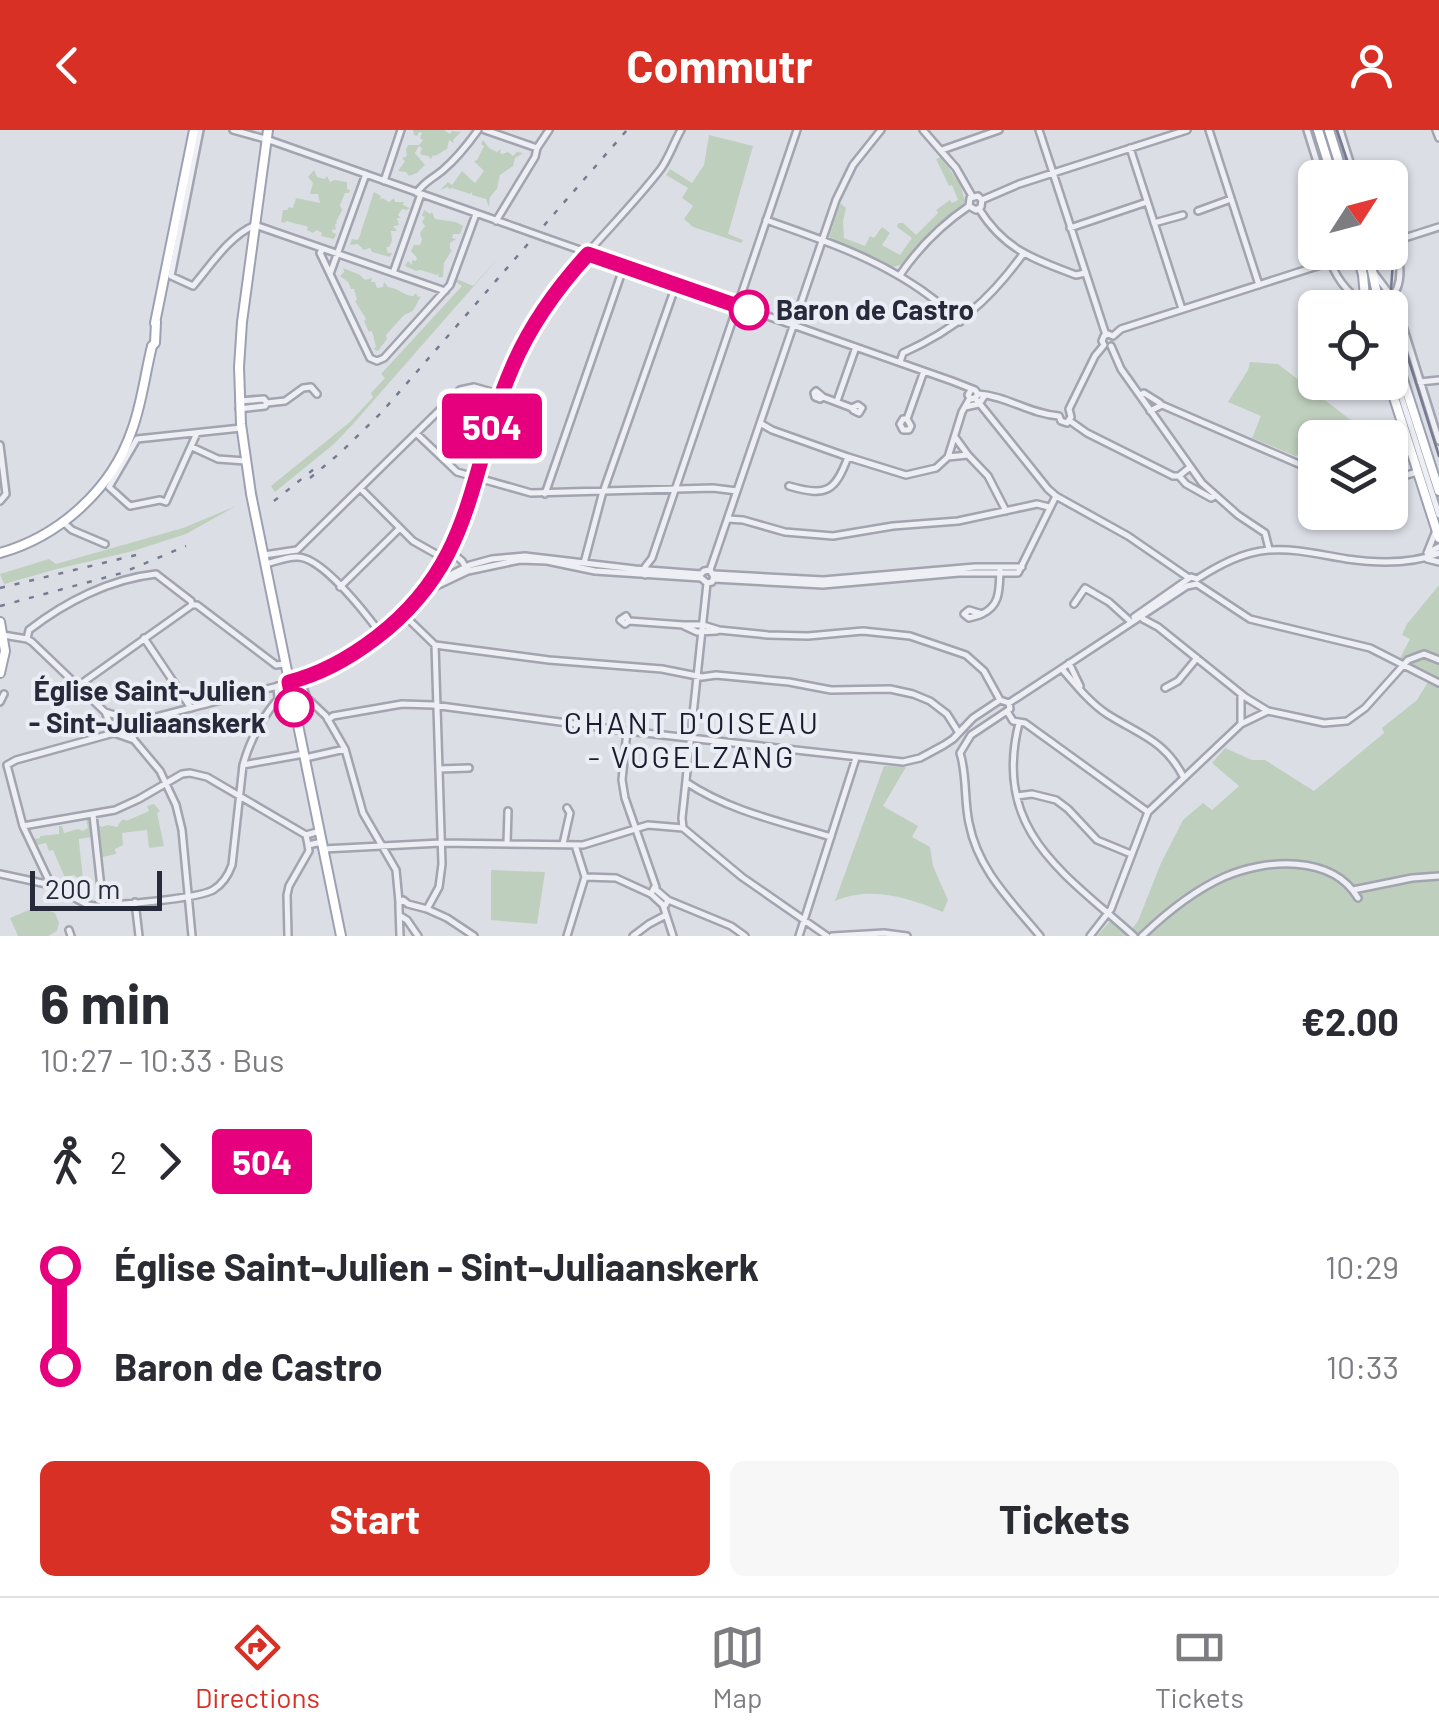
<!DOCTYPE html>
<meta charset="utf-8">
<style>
:root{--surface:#fff;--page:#f7f7f7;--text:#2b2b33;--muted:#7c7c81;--line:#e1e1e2;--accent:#d93025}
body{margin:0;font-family:Barlow,sans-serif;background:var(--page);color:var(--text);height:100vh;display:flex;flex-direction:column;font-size:38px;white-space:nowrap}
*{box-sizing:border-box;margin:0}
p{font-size:32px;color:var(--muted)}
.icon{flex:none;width:55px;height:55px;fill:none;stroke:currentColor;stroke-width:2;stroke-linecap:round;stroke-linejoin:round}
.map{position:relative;height:806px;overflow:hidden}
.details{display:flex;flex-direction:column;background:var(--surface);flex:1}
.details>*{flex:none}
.badge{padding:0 20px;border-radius:8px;font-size:35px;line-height:65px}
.needle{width:65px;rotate:54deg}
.fabs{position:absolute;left:1298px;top:30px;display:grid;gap:20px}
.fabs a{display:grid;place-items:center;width:110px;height:110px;border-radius:15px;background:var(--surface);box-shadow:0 2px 8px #0004;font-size:50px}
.scale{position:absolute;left:30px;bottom:25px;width:132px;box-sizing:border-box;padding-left:10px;border:5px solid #262a3b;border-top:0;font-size:28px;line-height:35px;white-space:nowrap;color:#262a3b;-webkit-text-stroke:8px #ebedf4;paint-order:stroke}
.map>.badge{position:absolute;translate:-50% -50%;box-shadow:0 0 0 5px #fff}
.legs{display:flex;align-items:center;gap:15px;height:110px;padding:0 40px;font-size:32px}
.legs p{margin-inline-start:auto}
.summary{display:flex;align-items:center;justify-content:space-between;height:170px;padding:0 40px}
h1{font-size:55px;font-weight:700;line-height:75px}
.cta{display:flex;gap:20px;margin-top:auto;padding:20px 40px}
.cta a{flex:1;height:115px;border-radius:15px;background:var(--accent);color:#fff;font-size:40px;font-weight:700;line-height:115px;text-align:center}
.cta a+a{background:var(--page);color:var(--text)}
ul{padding:0 40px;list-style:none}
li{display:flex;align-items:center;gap:35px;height:100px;font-size:38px}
li i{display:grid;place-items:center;width:15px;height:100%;margin:0 12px;background:currentColor}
li i::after{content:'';width:25px;height:25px;margin:-12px;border:8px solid;border-radius:50%;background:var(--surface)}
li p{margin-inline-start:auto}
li:first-child i{background:linear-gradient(#0000 50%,currentColor 0)}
li:last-child i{background:linear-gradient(currentColor 50%,#0000 0)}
header{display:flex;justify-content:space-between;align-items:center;height:130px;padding:0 40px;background:var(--accent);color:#fff;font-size:45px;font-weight:700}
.dock{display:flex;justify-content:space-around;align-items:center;height:140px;border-top:2px solid var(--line);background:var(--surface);font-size:28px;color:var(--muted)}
.dock a{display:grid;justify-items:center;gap:5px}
.dock .selected{color:var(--accent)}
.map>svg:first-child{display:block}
.green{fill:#bfcfbd}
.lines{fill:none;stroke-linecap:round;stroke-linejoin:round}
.minor-casing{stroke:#a2a4af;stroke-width:10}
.major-casing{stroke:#9ca0b1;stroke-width:12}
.minor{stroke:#eeeff4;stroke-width:5}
.major{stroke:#fff;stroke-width:8}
.tram{stroke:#767b8f;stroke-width:2.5}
.rail{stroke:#767b8f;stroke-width:2.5;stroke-dasharray:5 10;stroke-linecap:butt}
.minor-bridge-casing{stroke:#a2a4af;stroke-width:10;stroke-linecap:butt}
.minor-bridge{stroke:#eeeff4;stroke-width:5}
.line-1-casing{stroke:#fff;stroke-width:22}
.line-1{stroke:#e6007e;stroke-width:15}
.stop-1-dot{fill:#fff;stroke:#e6007e;stroke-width:5}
.labels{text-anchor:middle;stroke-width:8;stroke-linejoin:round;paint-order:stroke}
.stop-label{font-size:28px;font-weight:bold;fill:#262a3b;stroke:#ebedf4;text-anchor:start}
.neighbourhood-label{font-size:30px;letter-spacing:2.5px;fill:#191c2c;stroke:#ebedf4}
</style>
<header><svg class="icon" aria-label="back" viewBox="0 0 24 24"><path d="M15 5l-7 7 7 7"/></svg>Commutr<svg class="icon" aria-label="person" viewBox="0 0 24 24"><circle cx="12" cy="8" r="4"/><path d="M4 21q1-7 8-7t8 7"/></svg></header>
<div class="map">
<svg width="1439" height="806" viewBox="0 0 1439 806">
<rect width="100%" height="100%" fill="#dcdee6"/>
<!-- green -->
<path class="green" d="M 413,0 L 444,0 L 450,4 L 452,1 L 461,2 L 453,10 L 454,13 L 449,10 L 447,19 L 435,26 L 433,25 L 431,29 L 428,26 L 422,25 L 420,23 L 422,18 L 419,16 L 415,23 L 425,35 L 417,43 L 409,46 L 406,42 L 398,41 L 405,31 L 402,28 L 407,26 L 406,19 L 408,15 L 419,15 L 423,10 L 420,8 L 422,3 L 419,2 L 417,6 L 414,5 Z
M 709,5 L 753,16 L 728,104 L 743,110 L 741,113 L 693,97 L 684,89 L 693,76 L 682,68 L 688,58 L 666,45 L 670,39 L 692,53 L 704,35 Z
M 483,10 L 489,18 L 497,22 L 501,19 L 500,23 L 502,24 L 508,22 L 513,26 L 517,22 L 523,23 L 515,28 L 513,36 L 500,45 L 497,59 L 490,67 L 489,77 L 486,69 L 472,65 L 472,62 L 470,64 L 452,58 L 449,59 L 448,57 L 440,60 L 448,52 L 452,55 L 462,41 L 475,53 L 484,41 L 474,31 L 477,30 L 484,16 L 481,14 Z
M 941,27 L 960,54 L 965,71 L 962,76 L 933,98 L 901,135 L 893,137 L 829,107 L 840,73 L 846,78 L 843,91 L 844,108 L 865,116 L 870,106 L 874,108 L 882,97 L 890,103 L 882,115 L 900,125 L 912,108 L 897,97 L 898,93 L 903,93 L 916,105 L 938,83 L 936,80 L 950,70 L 952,73 L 958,70 L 952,55 L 949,56 L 936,29 Z
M 314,40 L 317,47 L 325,49 L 327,46 L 330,52 L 334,50 L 347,52 L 347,59 L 350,60 L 349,63 L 345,63 L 340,75 L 342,80 L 336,92 L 338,93 L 335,94 L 336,100 L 333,99 L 332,102 L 336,104 L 334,109 L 321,106 L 322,103 L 317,100 L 313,103 L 307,100 L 308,97 C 300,94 292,93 286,91 L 285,93 L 281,92 L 283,80 L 287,80 L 289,77 L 293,78 L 296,68 L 320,73 L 318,64 L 310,64 L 313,53 L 308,47 Z
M 374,62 L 381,66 L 380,70 L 382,68 L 389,72 L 394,68 L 395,72 L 404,72 L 403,75 L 410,78 L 407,80 L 402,79 L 398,85 L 401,88 L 397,88 L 399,95 L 393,96 L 397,101 L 391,101 L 392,111 L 389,117 L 386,117 L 388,123 L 392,123 L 390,127 L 372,122 L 370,118 L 364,120 L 358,114 L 350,115 L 352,109 L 357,110 L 359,108 Z
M 424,80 L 430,84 L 432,82 L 435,89 L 456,92 L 463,96 L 460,104 L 453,104 L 452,108 L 456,109 L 450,113 L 450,119 L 452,120 L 444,133 L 443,147 L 438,147 L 439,143 L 437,145 L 420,140 L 416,141 L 405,136 L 408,131 L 412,135 L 412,130 L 416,131 L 417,128 L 411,121 L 414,115 L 420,115 L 422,110 L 420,103 L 425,96 L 422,92 L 425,87 L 422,86 Z
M 502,124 L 353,294 L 334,314 L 275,362 L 271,356 L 350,292 L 373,267 L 371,263 L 385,248 L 381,244 L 462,156 L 456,152 L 457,149 L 473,156 Z
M 343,138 L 360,145 L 365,150 L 372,148 L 371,152 L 375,152 L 377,158 L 383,157 L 384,152 L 388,157 C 398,158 405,166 413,166 L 416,163 L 418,167 L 421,166 L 413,181 L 404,185 L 386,205 L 387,209 L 378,221 L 373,219 L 376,217 L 372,201 L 369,202 L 364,191 L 366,189 L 355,171 L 357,170 L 354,159 L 351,159 L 348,152 L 340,146 L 344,142 Z
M 1250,232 L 1278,234 L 1365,301 C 1349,306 1343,311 1328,300 L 1322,302 L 1319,307 L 1315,308 L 1315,317 L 1309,332 L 1301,329 L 1299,325 L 1295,326 L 1252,308 L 1261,286 L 1228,272 L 1248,240 Z
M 236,376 L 186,404 L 133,421 L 57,439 L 4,454 L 0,444 L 49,429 L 56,434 L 183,398 Z
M 1439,455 L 1439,806 L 1097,806 L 1112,789 L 1128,804 L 1138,791 L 1161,733 L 1183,690 L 1203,673 L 1212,680 L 1239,656 L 1212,633 L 1225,618 L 1252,630 L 1265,630 L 1314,661 L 1384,603 L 1382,598 L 1417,570 L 1431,547 L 1399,530 L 1410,509 L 1402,505 L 1407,494 Z
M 884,636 L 906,637 L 883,676 L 918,696 L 912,707 L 930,717 L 933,736 L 948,770 L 943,782 C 910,768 870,755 835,771 Z
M 154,674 L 160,681 L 157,683 L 164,716 L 149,718 L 147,700 L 122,703 L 123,715 L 115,719 L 116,724 L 102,727 L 98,693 L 101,697 L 108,695 L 117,697 L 121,691 L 124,689 L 126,691 L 149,681 L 147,676 Z
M 86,689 L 89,689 L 91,707 L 79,709 L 79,712 L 83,749 L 89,749 L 88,755 L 74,745 L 70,746 L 63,758 L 56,754 L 65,748 L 53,720 L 49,721 L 46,713 L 37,715 L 34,709 L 40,708 L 40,706 L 59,704 L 59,696 L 62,696 L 64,703 L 78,699 L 83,701 L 88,698 Z
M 491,740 L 545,742 L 537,794 L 491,790 Z
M 38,776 L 55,783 L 59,793 L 57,801 L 48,806 L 18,806 L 10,788 Z"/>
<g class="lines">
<defs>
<path id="minor" d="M 200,0 L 171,146 L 193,156 C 211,135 229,106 255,95 L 445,161
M 233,0 L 272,11 L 518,98
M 485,0 L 537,18
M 923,0 L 956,38 L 972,66
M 1039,0 L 1106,205
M 1209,0 L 1259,155
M 1307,0 L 1322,48
M 1340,0 L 1355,48
M 1436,0 L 1439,8
M 1130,18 L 1182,179
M 942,20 L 999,0
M 384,51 L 401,0
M 417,63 C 423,52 434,48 443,40 C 457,28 468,14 478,0
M 969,76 L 976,80 L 981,77 L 982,70 L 1019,54 L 1187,0
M 979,79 C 1004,119 1033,129 1076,145 L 1085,143
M 1198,81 L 1231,69
M 766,90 C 826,111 886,131 936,171 C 945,178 953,183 960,192
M 496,91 L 535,27 L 537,18 L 549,0
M 1154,93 L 1183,85
M 1070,98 L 1147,72
M 546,108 L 952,251 L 975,260 L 978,264
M 1395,111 L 1439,97
M 322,120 L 320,123 L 330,144 L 366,44
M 1328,122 C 1333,146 1347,162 1366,176 C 1373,175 1383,174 1389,169 C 1408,154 1398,118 1390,99
M 393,143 L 421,64
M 1374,143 L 1392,167 L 1398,180 L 1439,311
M 330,144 L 370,228 L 377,231 L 384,228 L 450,155 L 476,84
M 900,145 C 919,117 941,95 969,76 L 970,68 L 978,66 L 982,70
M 1111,216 L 1121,239 L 1202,353 L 1238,385 L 1265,403 L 1269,419
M 1390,231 L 1439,385
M 900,232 L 903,223 C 956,199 989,171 1023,124
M 1420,252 L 1439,250
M 971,260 L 968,265 L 971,269 L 975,268 L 978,264 C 1007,266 1030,284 1059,286 L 1061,291 L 1067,293 L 1071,287 L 1069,279 L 1095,226 L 1104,215 L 1102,211 L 1104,206 L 1108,204 L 1113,206 L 1121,199 L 1330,132
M 1140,265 L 1144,263 L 1160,273
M 823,267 L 820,269 L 815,267 L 814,263 L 816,261 L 823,267 L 852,278 L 858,275 L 862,278 L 859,283 L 853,280 L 852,278
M 975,268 L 1048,359 L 1056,366 L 1128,406 L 1189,448
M 239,271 L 264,269 L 267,273 L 265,276 L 239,279
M 837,271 L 856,217
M 267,273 L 285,271 L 303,258 L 311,257 L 317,264
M 965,277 L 979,274 L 985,265
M 1150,281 L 1162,275 L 1315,341
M 907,289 L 911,296 L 909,300 L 903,300 L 900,294 L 903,289 L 907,289 L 924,241
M 1070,291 L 1087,303 L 1173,346 L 1179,346 L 1190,337
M 760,293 L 772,300 L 848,327 L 906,345 L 936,338 L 948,327 L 962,282 L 970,268
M 197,303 L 166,372 L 160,370 L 130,376 L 109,357 L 137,309 L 241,298
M 416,303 L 457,342 L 531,363 L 713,358 L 737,361
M 0,315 L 6,364 L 0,371
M 192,317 L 218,329 L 245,331
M 968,325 L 988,346 L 1006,381
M 948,327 L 968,325 L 955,307
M 1179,346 L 1186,354 L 1211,368 L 1215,366
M 1390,350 L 1417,342
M 789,356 C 826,367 835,362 848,327
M 360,358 L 413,411 L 445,429
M 545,364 L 624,136
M 728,389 L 743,390 L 785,402 L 833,406 L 893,396 L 958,391 L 1037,374 L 1049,377
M 63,392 L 72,400 L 105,414
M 297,420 L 460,260 L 474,257 L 502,265
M 450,421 L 462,431 L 468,441
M 1427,423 L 1435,403
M 1427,423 L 1439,417
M 264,425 L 297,420
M 1427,429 L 1439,432
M 584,433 L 602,365 L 676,155
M 265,434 C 275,432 288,426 298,427 C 323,428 366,484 381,504
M 437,444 L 446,447 L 470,435 L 492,429 L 525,426 L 635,439 L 701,444 L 704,441 L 710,440
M 714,444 L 823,450 L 975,437 L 1022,437
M 645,445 L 645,437 L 652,428 L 797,0
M 714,449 L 823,455 L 959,443 L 1018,443 L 1056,366
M 1197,454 L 1250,489 L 1370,518 L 1439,553
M 340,457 L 400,398
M 428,460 L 468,441 L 520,430 L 547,431 L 595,441 L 701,448 L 707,453
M 1074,474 L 1085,458 L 1109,472 L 1130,491
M 1141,483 L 1143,489 L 1158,497 L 1245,567 L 1268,581
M 403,484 L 435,515 L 442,734 L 439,757 L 427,779
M 980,485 L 969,488 L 964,484 L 969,480 L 982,484 C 1001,475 999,459 1000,440
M 1134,487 L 1191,447 L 1197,449 C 1219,435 1243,422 1269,420 C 1296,418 1321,425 1347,429 C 1376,433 1412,434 1439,423
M 629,491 L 625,494 L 620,490 L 626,486 L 629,491 L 683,495 L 703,495 L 719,500 L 768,505 L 808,506 L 863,501 L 910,506 L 966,525 L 984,541 L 1000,570
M 684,496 L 697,502 L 717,501
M 3,505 L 27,509 L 32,512 L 105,582 L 114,603 L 134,610
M 144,508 L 191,578
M 27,509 L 29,500 C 65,472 110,449 156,444 L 191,471 L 192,475 L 197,475 L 276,535 L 285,534
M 435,515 L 549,530 L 662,539 L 702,547 L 716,545 L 789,552 L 831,560 L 890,559 L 913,564 L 930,571 L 947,584 L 959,603
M 1069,533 L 1080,556
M 1062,539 C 1075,554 1090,573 1107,584 C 1140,605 1165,610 1184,648
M 300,549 L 307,568 L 326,586 L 345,619 L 363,683 L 396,740 L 399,772
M 78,556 L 192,475
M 1165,558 L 1178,551 L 1197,528
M 1241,564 L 1241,594
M 0,572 L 4,564
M 1007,581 L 1013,591 L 1025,593 L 1148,682
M 105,582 L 127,589 L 134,610 L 160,641 L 176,675 L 182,700 L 192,806
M 328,590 L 333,586 L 402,574 L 433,575 L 627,601 L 903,632 L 920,628 L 944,615 L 953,609 L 973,588 L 1000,570 L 1009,573
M 1019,593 C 992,701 1064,743 1134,806
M 130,594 C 166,584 203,575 240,565 C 264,559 290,555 313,545 C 384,515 440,457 466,385 C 488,323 498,257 531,199 C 564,140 619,93 660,40 C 668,30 674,12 681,0
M 627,601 L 622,650 L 625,668 L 656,757
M 305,628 L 345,619
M 243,635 L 304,624
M 439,639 L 469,638
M 686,652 C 729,681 782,692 831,707
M 1017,666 L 1032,664 L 1056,670 L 1068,679 L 1097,710 L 1131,724
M 93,685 L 103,776
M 23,696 L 115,680 L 139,669 L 182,644 L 190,643 L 207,647 L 306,705
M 683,698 L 682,688 L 707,453 L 712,452 L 714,447 L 710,440 L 836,70 L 853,35 L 881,0
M 320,701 L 306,705 L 308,715 L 322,712
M 507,713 L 508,681
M 563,714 L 570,683 L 567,678
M 323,719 L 441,713 L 583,715 L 648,695 L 683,698 L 742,747 L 827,806
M 0,744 L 51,755 L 88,775 L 95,776 C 117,775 197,769 213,760 C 223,754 228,746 232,735 L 243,635 C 250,610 261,589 278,569 L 277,556
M 585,747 L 616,748 L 651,764
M 51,755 L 23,696 L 7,635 L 16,630 L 114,603
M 1353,760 L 1412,748 L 1439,746
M 668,770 L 731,796 L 745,806
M 135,772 L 139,806
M 663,775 L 665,776 L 668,770 L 654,758 L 651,764 L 663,775 L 673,806
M 399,778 L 399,773 L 403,770 L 408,774 L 427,779 L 447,788 L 474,806
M 399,778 L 400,806
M 402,787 L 407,790 L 418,806
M 69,800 L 71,806
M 288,806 L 287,765 L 289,756 L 309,721 L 308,715
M 567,806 L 585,747 L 575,715
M 633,806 L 649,794 L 666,785
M 799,806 L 856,628
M 832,806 L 884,803 L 907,806
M 1040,806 C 1011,771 978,740 969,693 C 964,670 967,644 960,623 L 971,605 L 1010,579 L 1009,573 L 1187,456 L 1197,454
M 1090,806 L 1111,779 L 1148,682 L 1241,594 L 1268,581 L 1324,593 L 1347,591 L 1365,578 L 1408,530 L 1424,524 L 1439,530
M 1142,806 C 1166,783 1193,761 1224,747 C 1265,729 1332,724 1358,768"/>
<path id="major" d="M 268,0 L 242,192 L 239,237 L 241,294 L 251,364 L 341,806
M 1318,0 L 1333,48
M 1329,0 L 1344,48
M 1357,122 L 1363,145 L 1366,178
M 1368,122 L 1380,178
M 155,193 L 194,0
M 1390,209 L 1439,361
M 1389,252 L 1439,408
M 0,423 C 60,406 112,359 132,300 C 142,273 145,244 152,216 L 155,213 L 156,192
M 0,492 L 5,521 L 0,543"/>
</defs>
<!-- minor casing -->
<use href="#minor" class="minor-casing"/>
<!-- major casing -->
<use href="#major" class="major-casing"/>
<!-- minor -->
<use href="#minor" class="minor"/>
<!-- major -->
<use href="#major" class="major"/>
<!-- tram -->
<path class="tram" d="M 1337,0 L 1353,48
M 1390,111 C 1397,134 1388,154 1392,177 L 1439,326"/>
<!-- rail -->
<path class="rail" d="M 310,348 L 340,323 L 381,283 L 627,0
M 274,371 L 319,335
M 0,458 L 136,425
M 0,476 L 122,443 L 186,416"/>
<defs>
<path id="minor-bridge" d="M 518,98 L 546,108"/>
</defs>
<!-- minor-bridge casing -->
<use href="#minor-bridge" class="minor-bridge-casing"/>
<!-- minor-bridge -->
<use href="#minor-bridge" class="minor-bridge"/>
</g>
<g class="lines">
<defs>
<path id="line-1" d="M 294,577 L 289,552 C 321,544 351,527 377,507 C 477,430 467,342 512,238 C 530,195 557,158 588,124 L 749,180"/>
</defs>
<!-- line-1 casing -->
<use href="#line-1" class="line-1-casing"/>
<!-- line-1 -->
<use href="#line-1" class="line-1"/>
</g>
<!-- markers -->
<g class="stop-1-dot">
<circle cx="749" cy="180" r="18"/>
<circle cx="294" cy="577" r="18"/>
</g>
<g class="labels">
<!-- stop labels -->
<g class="stop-label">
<text x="776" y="190">Baron de Castro</text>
<text x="266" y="571" text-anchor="end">Église Saint-Julien<tspan x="266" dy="32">- Sint-Juliaanskerk</tspan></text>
</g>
<!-- neighbourhood labels -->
<g class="neighbourhood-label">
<text x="692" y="604">CHANT D'OISEAU<tspan x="692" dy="34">- VOGELZANG</tspan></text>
</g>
</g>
</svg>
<div class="fabs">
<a><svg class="needle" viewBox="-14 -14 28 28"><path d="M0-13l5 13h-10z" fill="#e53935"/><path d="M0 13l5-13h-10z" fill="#7c7c81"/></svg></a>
<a><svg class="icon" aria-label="locate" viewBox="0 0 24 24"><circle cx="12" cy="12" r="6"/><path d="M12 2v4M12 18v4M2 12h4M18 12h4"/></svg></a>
<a><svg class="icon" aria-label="layers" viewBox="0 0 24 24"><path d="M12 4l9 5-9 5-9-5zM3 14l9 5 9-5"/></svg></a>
</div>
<div class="scale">200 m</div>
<b class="badge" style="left:492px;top:296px;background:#e6007e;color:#fff">504</b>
</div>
<section class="details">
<div class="summary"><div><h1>6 min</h1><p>10:27 – 10:33 · Bus</p></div><b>€2.00</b></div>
<div class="legs"><svg class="icon" aria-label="walk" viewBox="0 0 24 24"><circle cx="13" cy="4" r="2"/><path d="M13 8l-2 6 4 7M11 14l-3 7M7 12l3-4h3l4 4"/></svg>2<svg class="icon" aria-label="forward" viewBox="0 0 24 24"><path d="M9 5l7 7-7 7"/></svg><b class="badge" style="background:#e6007e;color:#fff">504</b></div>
<ul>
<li><i style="color:#e6007e"></i><b>Église Saint-Julien - Sint-Juliaanskerk</b><p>10:29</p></li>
<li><i style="color:#e6007e"></i><b>Baron de Castro</b><p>10:33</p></li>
</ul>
<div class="cta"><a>Start</a><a>Tickets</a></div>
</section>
<nav class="dock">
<a class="selected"><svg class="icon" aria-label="directions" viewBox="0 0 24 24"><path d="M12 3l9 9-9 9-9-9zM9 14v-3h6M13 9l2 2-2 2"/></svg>Directions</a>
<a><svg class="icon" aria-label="map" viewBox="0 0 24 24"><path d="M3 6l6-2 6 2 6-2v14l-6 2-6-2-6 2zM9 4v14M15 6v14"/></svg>Map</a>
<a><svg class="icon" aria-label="tickets" viewBox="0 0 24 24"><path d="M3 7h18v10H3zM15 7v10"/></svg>Tickets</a>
</nav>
